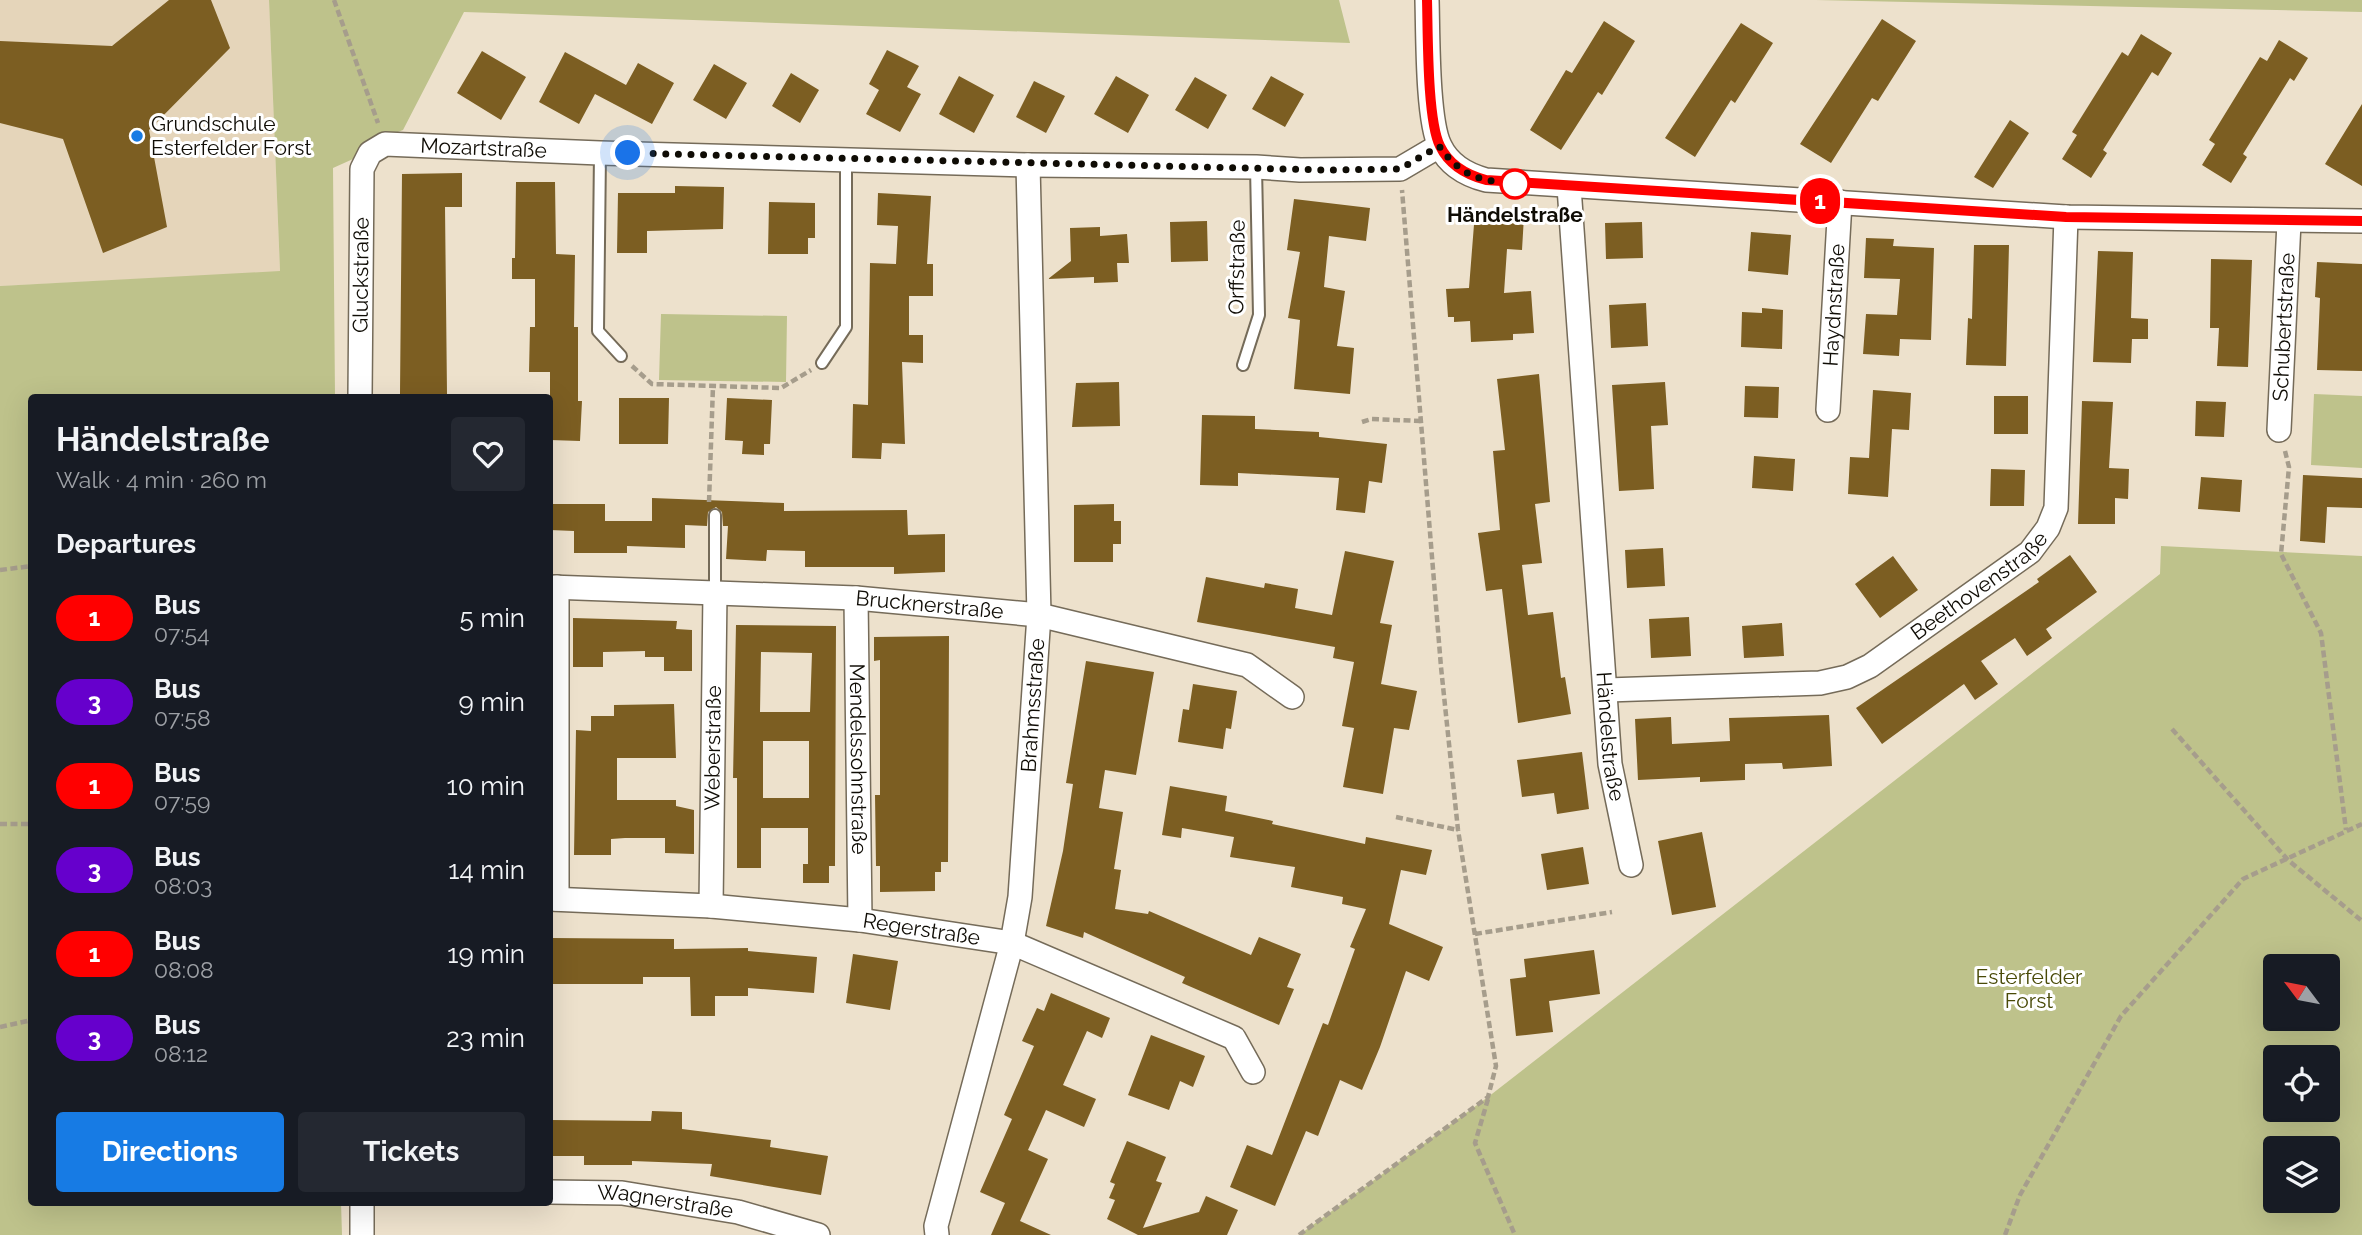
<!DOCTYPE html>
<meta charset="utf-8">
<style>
:root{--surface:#171b24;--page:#242831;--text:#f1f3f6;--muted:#9ea1a6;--accent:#177be4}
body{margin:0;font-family:Raleway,sans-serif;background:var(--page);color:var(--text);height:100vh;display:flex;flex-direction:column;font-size:26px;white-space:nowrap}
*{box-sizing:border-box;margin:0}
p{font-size:23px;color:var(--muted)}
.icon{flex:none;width:38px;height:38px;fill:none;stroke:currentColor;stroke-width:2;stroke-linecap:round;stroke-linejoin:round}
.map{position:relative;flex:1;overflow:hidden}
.drawer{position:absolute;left:28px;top:394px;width:525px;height:812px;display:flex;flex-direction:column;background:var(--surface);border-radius:7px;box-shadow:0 7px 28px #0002}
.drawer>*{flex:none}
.badge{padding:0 14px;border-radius:23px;font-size:24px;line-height:46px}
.needle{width:46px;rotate:302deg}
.buttons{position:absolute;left:2263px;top:954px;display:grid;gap:14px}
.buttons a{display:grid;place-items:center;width:77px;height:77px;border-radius:7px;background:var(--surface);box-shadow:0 7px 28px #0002;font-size:35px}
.you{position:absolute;width:35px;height:35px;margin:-18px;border:5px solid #fff;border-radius:50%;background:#1a73e8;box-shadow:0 0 0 10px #1a73e833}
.map>.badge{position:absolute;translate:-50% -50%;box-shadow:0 0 0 4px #fff}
h2{padding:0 28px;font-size:26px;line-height:63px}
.round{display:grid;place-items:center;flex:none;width:74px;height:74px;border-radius:7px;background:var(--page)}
.headline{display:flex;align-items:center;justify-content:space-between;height:119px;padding:0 28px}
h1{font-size:33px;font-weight:700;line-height:52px}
.primary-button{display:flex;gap:14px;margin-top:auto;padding:14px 28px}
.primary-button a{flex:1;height:80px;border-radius:7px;background:var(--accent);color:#fff;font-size:28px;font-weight:700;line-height:80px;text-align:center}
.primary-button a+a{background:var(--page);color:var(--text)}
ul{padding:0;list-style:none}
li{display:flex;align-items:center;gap:21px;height:84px;padding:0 28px}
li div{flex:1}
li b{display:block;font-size:26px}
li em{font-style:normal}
li .badge{min-width:77px;font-weight:700;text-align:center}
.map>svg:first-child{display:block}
.built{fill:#e5d5ba}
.green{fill:#bec28b;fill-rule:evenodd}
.building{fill:#7c5e22;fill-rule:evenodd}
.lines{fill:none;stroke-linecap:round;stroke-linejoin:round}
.lane-casing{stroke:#756b59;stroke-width:14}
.street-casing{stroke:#756b59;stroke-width:26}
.path{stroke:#a69d8c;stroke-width:4.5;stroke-dasharray:7 3.5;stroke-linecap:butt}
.lane{stroke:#fff;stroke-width:10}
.street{stroke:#fff;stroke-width:23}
.line-casing{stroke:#fff;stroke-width:16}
.line{stroke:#f00;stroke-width:10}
.walk{stroke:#0f0c05;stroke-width:7;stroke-dasharray:0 12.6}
.poi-dot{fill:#177be4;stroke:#fff;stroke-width:2.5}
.stop-dot{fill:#fff;stroke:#f00;stroke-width:3.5}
.labels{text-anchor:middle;stroke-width:6;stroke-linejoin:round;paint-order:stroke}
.poi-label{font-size:21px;fill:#0f0c05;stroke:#fff;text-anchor:start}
.street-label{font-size:21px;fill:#0f0c05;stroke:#fff}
.stop-label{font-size:21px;font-weight:bold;fill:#0f0c05;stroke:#fff}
.park-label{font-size:21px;fill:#494a07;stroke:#fff}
</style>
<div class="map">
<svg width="2362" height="1235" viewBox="0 0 2362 1235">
<rect width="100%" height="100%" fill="#ede1cc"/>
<!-- built -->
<path class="built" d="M 0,0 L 269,0 L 280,272 L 0,286 Z"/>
<!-- green -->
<path class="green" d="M 269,0 L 1339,0 L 1350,43 L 464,12 L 403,130 L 367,144 L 353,159 L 333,168 L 335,397 L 32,397 L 32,1202 L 341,1202 L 342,1235 L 0,1235 L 0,286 L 280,271 Z
M 1816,0 L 2362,0 L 2362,12 Z
M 661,314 L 787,316 L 786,382 L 659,380 Z
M 2314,394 L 2362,396 L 2362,468 L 2311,465 Z
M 2161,546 L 2362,556 L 2362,1235 L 1299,1235 L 1488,1097 L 2160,574 ZM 2275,966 L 2328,966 L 2328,1018 L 2275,1018 ZM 2328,1057 L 2328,1110 L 2275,1110 L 2275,1057 ZM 2328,1148 L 2328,1200 L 2275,1200 L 2275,1148 Z"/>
<!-- building -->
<path class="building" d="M 169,0 L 211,0 L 230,48 L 149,130 L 167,227 L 103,253 L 63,139 L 0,123 L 0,41 L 112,46 Z
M 1882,19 L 1916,41 L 1878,101 L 1872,98 L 1831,163 L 1800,144 Z
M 1604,21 L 1635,41 L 1602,95 L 1598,92 L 1561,150 L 1530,130 L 1566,70 L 1572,73 Z
M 1741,23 L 1773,43 L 1735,103 L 1731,100 L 1695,157 L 1665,138 Z
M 2141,34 L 2172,53 L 2158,76 L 2152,72 L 2103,150 L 2107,153 L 2091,178 L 2062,159 L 2077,135 L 2072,132 L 2122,52 L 2128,56 Z
M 2279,40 L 2308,58 L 2294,81 L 2290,78 L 2243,154 L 2247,157 L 2231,183 L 2202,165 L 2215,144 L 2209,140 L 2260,57 L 2267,61 Z
M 887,50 L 919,66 L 907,87 L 921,94 L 900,132 L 866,114 L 879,90 L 869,84 Z
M 482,51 L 526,77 L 501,120 L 457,93 Z
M 565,52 L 626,85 L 638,63 L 674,83 L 652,124 L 595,94 L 579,124 L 539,102 Z
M 714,64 L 747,83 L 726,119 L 693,100 Z
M 791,73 L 819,90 L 800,123 L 772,106 Z
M 959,76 L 994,95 L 974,133 L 939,114 Z
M 1116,76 L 1149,95 L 1128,133 L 1094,114 Z
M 1271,76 L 1304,94 L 1285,127 L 1252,109 Z
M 1195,77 L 1227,95 L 1208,129 L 1175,110 Z
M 1034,81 L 1065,96 L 1046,133 L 1016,117 Z
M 2362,104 L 2362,186 L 2325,164 Z
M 2010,120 L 2029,133 L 1993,188 L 1974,177 Z
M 462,173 L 462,207 L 445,207 L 447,394 L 400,394 L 402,174 Z
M 516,182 L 555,182 L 556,254 L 575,255 L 574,327 L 578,327 L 578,401 L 582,401 L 580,441 L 550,440 L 550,372 L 529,372 L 530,327 L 535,327 L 535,279 L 512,279 L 512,258 L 515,258 Z
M 675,186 L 724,187 L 723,229 L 647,231 L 647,253 L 617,253 L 618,193 L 675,193 Z
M 878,193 L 931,196 L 927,264 L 933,264 L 933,296 L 909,296 L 909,335 L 923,335 L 923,363 L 902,362 L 905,444 L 882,443 L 881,459 L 852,458 L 853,404 L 868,405 L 870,263 L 896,264 L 898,226 L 877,225 Z
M 1294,199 L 1370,208 L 1366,241 L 1329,236 L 1324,287 L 1345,291 L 1337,346 L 1354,348 L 1350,394 L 1294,389 L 1300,320 L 1288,318 L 1300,252 L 1287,250 Z
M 769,202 L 815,203 L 815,238 L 808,238 L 808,254 L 768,254 Z
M 1475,212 L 1524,216 L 1522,250 L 1507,249 L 1504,293 L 1531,291 L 1534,333 L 1513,334 L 1513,340 L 1471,342 L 1470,321 L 1454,322 L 1454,317 L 1448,317 L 1446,289 L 1469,288 Z
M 1207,221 L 1208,261 L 1171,262 L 1170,222 Z
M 1642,222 L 1643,258 L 1606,259 L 1605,223 Z
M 1100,227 L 1100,236 L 1127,234 L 1129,263 L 1117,263 L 1118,282 L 1094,283 L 1094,277 L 1048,279 L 1071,261 L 1070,228 Z
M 1751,232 L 1791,235 L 1788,275 L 1748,271 Z
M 1866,238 L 1894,239 L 1893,246 L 1934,248 L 1931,340 L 1900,339 L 1899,356 L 1863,354 L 1866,314 L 1897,315 L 1900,279 L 1864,278 Z
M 1974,245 L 2009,245 L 2006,366 L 1966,365 L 1968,318 L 1972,319 Z
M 2098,251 L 2133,252 L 2131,318 L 2148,319 L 2148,339 L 2132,339 L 2131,363 L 2093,362 Z
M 2211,259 L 2252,260 L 2248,367 L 2217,366 L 2219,328 L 2210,328 Z
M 2317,262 L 2362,264 L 2362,371 L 2317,370 L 2320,298 L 2315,297 Z
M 1646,303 L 1648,346 L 1611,348 L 1609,305 Z
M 1762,308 L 1783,310 L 1782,349 L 1741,347 L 1742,312 L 1762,313 Z
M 1539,374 L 1550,502 L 1535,504 L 1542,563 L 1522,565 L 1528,615 L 1553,612 L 1561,678 L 1565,677 L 1571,714 L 1518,723 L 1502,589 L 1486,591 L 1478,533 L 1500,530 L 1493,451 L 1505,450 L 1497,379 Z
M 1119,382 L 1120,426 L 1072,427 L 1076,383 Z
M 1665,382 L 1668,425 L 1651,426 L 1654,489 L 1619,491 L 1612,385 Z
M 1745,386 L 1779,387 L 1778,418 L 1744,417 Z
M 1873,390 L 1911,393 L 1909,430 L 1892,429 L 1888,497 L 1848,494 L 1850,457 L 1869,458 Z
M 1994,396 L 2028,396 L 2028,434 L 1994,434 Z
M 619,398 L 669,398 L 668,444 L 619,444 Z
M 727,398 L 772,400 L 770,444 L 764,444 L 764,455 L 742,454 L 743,441 L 725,440 Z
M 2082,401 L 2113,402 L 2109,468 L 2129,469 L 2128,499 L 2115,498 L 2115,524 L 2078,524 Z
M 2196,401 L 2226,402 L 2224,437 L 2195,436 Z
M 1202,415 L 1255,416 L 1255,429 L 1319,432 L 1319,437 L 1387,444 L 1382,483 L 1369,481 L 1365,513 L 1336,510 L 1339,478 L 1238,473 L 1238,486 L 1200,485 Z
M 1754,456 L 1795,459 L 1793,491 L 1752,488 Z
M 1991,469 L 2025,470 L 2024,506 L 1990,506 Z
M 2303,475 L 2362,478 L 2362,508 L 2327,507 L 2325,543 L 2300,541 Z
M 2201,477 L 2242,480 L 2240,512 L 2198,509 Z
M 652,498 L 784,503 L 784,511 L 907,510 L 908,535 L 945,534 L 945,572 L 894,574 L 894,567 L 805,567 L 805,551 L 767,550 L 766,561 L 726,559 L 728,526 L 723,526 L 722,512 L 716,507 L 708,512 L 707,526 L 685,525 L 685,548 L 627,546 L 627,553 L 574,553 L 574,531 L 550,530 L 550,504 L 605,504 L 605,521 L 652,521 Z
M 1114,504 L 1114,521 L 1121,521 L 1121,544 L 1113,544 L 1113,562 L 1074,562 L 1074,505 Z
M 1663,548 L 1665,586 L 1627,588 L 1625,550 Z
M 1345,551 L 1394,561 L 1380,623 L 1392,625 L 1381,684 L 1417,691 L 1409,730 L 1394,728 L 1383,794 L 1343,787 L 1354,728 L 1342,726 L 1354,662 L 1333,658 L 1335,647 L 1197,622 L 1206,577 L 1264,588 L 1265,583 L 1298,589 L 1295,608 L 1332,615 Z
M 2070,555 L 2097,592 L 2046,629 L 2052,638 L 2027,656 L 2015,638 L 1981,661 L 1998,684 L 1975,700 L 1964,684 L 1882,744 L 1856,708 L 2039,582 L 2037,579 Z
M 1893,556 L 1918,590 L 1880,618 L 1855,584 Z
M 1689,617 L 1691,656 L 1651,658 L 1649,619 Z
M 573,618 L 677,621 L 676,629 L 692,630 L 692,671 L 664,671 L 664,657 L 645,657 L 645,651 L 603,652 L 603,667 L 573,667 Z
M 1782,623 L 1784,656 L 1744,658 L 1742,626 Z
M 736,625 L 836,626 L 835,866 L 829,866 L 829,883 L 803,883 L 803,864 L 808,864 L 808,828 L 761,828 L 761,868 L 737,868 L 737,778 L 733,778 ZM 761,652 L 812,653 L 810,712 L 760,712 ZM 763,741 L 809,741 L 809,798 L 763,798 Z
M 949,636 L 948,862 L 941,862 L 941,872 L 935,872 L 935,891 L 880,892 L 880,866 L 876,866 L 875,795 L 880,795 L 880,660 L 874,661 L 874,637 Z
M 1086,661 L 1154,672 L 1136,775 L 1105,770 L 1099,808 L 1123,812 L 1114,869 L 1121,870 L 1115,909 L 1148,914 L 1149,911 L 1251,955 L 1259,937 L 1301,954 L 1287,987 L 1294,989 L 1279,1025 L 1182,983 L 1185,977 L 1084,932 L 1083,938 L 1046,926 L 1063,851 L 1073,784 L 1066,783 Z
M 1193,684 L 1237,691 L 1231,729 L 1226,728 L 1223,749 L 1178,742 L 1183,709 L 1189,710 Z
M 674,704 L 676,758 L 617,758 L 617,800 L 676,800 L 676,806 L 694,810 L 694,854 L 665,853 L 665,838 L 625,838 L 611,839 L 611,855 L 574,855 L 576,730 L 591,731 L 591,716 L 614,716 L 614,705 Z
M 1829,715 L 1832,766 L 1783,769 L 1782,763 L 1745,764 L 1745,780 L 1700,782 L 1700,777 L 1638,780 L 1635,719 L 1671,717 L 1672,744 L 1730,741 L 1729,718 Z
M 1582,752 L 1589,809 L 1557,814 L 1554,793 L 1522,797 L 1517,760 Z
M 1170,786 L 1227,796 L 1225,811 L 1273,821 L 1272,824 L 1365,844 L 1366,837 L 1432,850 L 1426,875 L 1401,870 L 1389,924 L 1443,947 L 1429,981 L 1406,971 L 1380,1047 L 1362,1090 L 1340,1080 L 1318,1136 L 1306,1131 L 1275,1206 L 1230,1187 L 1247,1145 L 1272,1155 L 1323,1023 L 1328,1025 L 1355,949 L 1350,947 L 1366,909 L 1342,904 L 1343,897 L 1291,887 L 1295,867 L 1230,857 L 1234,837 L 1182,828 L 1181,838 L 1162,835 Z
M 1702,832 L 1716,907 L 1672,915 L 1658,841 Z
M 1583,847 L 1589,884 L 1547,890 L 1541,854 Z
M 551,938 L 674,939 L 674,949 L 748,948 L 748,951 L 817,957 L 814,993 L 748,988 L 748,996 L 715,996 L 715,1016 L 691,1016 L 690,977 L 643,977 L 643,984 L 551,984 Z
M 1594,950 L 1600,994 L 1549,1001 L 1553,1032 L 1516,1036 L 1510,979 L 1526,977 L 1524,959 Z
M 853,954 L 898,961 L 890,1010 L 846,1003 Z
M 1051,993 L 1110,1018 L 1102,1038 L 1087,1031 L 1063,1085 L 1096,1099 L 1084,1127 L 1046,1110 L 1028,1150 L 1048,1159 L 1020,1221 L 1051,1235 L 991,1235 L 1005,1203 L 980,1192 L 1012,1119 L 1004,1115 L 1034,1046 L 1022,1041 L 1037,1008 L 1044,1011 Z
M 1151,1035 L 1205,1056 L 1193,1087 L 1180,1081 L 1169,1110 L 1128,1095 Z
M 652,1111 L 682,1112 L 682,1129 L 771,1140 L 770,1147 L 828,1156 L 821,1195 L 710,1176 L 712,1164 L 632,1161 L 632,1165 L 584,1165 L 584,1156 L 550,1156 L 550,1120 L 651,1121 Z
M 1127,1141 L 1166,1157 L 1156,1181 L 1162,1183 L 1143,1228 L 1199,1212 L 1206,1196 L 1238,1210 L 1227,1235 L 1138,1235 L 1107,1219 L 1115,1200 L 1109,1198 L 1115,1184 L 1110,1182 Z"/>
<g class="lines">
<defs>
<path id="lane" d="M 600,153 L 598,331 L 621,356
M 822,363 L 846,327 L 846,158
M 1243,365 L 1259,315 L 1256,167
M 715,592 L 715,515"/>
<g id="street">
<path d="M 1427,0 C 1428,33 1427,120 1440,146 C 1449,165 1467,175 1486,180 L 2066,217 L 2362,221"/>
<path id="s1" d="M 1569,187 L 1610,764 L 1631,865"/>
<path id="s2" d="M 360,397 L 362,169 L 370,153 L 385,144 L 600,153 L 1028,165 L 1256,167 L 1300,170 L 1400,169 L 1439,146"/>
<path id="s3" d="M 1828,410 L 1840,202"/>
<path id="s4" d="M 2279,430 L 2289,222"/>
<path id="s5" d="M 550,587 L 856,598 L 1039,615 L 1247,665 L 1292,697"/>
<path id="s6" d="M 856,598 L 860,920"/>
<path id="s7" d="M 1607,690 L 1820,683 L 1847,677 L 1870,666 L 2030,552 L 2048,528 L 2056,508 L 2066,217"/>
<path id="s8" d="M 550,899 L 711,906 L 860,920 L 1012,943 L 1234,1038 L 1253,1072"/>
<path d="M 557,899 L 557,587"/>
<path id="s9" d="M 711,906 L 715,592"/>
<path id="s10" d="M 550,1192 L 622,1193 L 738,1212 L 818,1235"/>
<path d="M 362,1202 L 362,1235"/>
<path id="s11" d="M 937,1235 L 936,1226 L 1012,943 L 1020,897 L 1039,615 L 1028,165"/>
</g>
</defs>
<!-- lane casing -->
<use href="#lane" class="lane-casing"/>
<!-- street casing -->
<use href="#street" class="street-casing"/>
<!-- path -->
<path class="path" d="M 334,0 L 378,123
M 632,366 L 652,384 L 781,388 L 811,370
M 1362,422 L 1371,419 L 1421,421
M 2285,451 L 2289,467 L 2281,554 L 2321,633 L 2346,830
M 709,502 L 713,386
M 0,570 L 32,566
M 2172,729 L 2288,860 L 2362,921
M 1396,817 L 1458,830
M 0,824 L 32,824
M 1475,934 L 1612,912
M 0,1027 L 32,1020
M 1488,1099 L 1475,1143 L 1515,1235
M 1299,1235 L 1488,1097 L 1496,1066 L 1458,830 L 1441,667 L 1402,190
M 2005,1235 L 2020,1195 L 2121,1016 L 2243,879 L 2362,824"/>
<!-- lane -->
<use href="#lane" class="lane"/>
<!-- street -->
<use href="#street" class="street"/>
</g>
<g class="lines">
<defs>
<path id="line" d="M 1427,0 C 1428,33 1427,120 1440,146 C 1449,165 1467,175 1486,180 L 2066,217 L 2362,221"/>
</defs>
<!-- line casing -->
<use href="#line" class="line-casing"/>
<!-- line -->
<use href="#line" class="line"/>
<!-- walk -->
<path class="walk" d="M 628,153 L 1325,170 L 1400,169 L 1439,146 C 1462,177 1478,180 1515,184"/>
</g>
<!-- markers -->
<circle class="poi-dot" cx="137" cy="136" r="7"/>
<circle class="stop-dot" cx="1515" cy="184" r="14"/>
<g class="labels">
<!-- poi labels -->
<g class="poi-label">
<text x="151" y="131">Grundschule<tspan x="151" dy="24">Esterfelder Forst</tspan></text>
</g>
<!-- street labels -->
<g class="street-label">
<text dy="7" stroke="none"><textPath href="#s2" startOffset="362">Mozartstraße</textPath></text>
<text transform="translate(1237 267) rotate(-89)" y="7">Orffstraße</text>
<text dy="7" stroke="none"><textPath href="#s2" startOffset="122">Gluckstraße</textPath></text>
<text dy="7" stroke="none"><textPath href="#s3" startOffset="105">Haydnstraße</textPath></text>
<text dy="7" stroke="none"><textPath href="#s4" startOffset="103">Schubertstraße</textPath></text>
<text dy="7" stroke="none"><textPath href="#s7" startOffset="402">Beethovenstraße</textPath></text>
<text dy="7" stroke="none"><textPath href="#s5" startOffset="380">Brucknerstraße</textPath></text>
<text dy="7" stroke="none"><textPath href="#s11" startOffset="541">Brahmsstraße</textPath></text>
<text dy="7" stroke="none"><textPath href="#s1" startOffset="551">Händelstraße</textPath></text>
<text dy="7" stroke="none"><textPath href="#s9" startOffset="158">Weberstraße</textPath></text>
<text dy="7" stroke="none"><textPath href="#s6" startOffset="161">Mendelssohnstraße</textPath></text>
<text dy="7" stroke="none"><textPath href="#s8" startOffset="373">Regerstraße</textPath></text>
<text dy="7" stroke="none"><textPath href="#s10" startOffset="116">Wagnerstraße</textPath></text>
</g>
<!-- stop labels -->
<g class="stop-label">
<text x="1515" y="222">Händelstraße</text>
</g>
<!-- park labels -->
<g class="park-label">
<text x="2029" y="984">Esterfelder<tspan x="2029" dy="24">Forst</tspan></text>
</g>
</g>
</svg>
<div class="buttons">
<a><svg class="needle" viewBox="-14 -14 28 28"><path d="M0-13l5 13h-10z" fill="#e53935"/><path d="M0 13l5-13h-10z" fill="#9ea1a6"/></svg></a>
<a><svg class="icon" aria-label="locate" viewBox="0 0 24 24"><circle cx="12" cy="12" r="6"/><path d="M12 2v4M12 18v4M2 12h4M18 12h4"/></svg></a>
<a><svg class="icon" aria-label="layers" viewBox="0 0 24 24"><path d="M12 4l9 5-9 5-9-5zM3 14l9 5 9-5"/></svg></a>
</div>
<div class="you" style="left:628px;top:153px"></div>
<b class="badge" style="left:1820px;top:201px;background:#f00;color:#fff">1</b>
<section class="drawer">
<div class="headline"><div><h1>Händelstraße</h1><p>Walk · 4 min · 260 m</p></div><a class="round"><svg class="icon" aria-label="heart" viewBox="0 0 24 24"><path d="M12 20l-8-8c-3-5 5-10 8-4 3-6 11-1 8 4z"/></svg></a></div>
<h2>Departures</h2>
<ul>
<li><span class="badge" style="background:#f00;color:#fff">1</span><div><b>Bus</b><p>07:54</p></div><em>5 min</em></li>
<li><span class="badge" style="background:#60c;color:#fff">3</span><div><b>Bus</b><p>07:58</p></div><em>9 min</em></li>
<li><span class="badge" style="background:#f00;color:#fff">1</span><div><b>Bus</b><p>07:59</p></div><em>10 min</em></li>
<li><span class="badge" style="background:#60c;color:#fff">3</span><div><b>Bus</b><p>08:03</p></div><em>14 min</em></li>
<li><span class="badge" style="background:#f00;color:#fff">1</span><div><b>Bus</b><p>08:08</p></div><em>19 min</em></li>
<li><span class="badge" style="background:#60c;color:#fff">3</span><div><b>Bus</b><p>08:12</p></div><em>23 min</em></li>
</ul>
<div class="primary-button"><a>Directions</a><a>Tickets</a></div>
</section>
</div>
